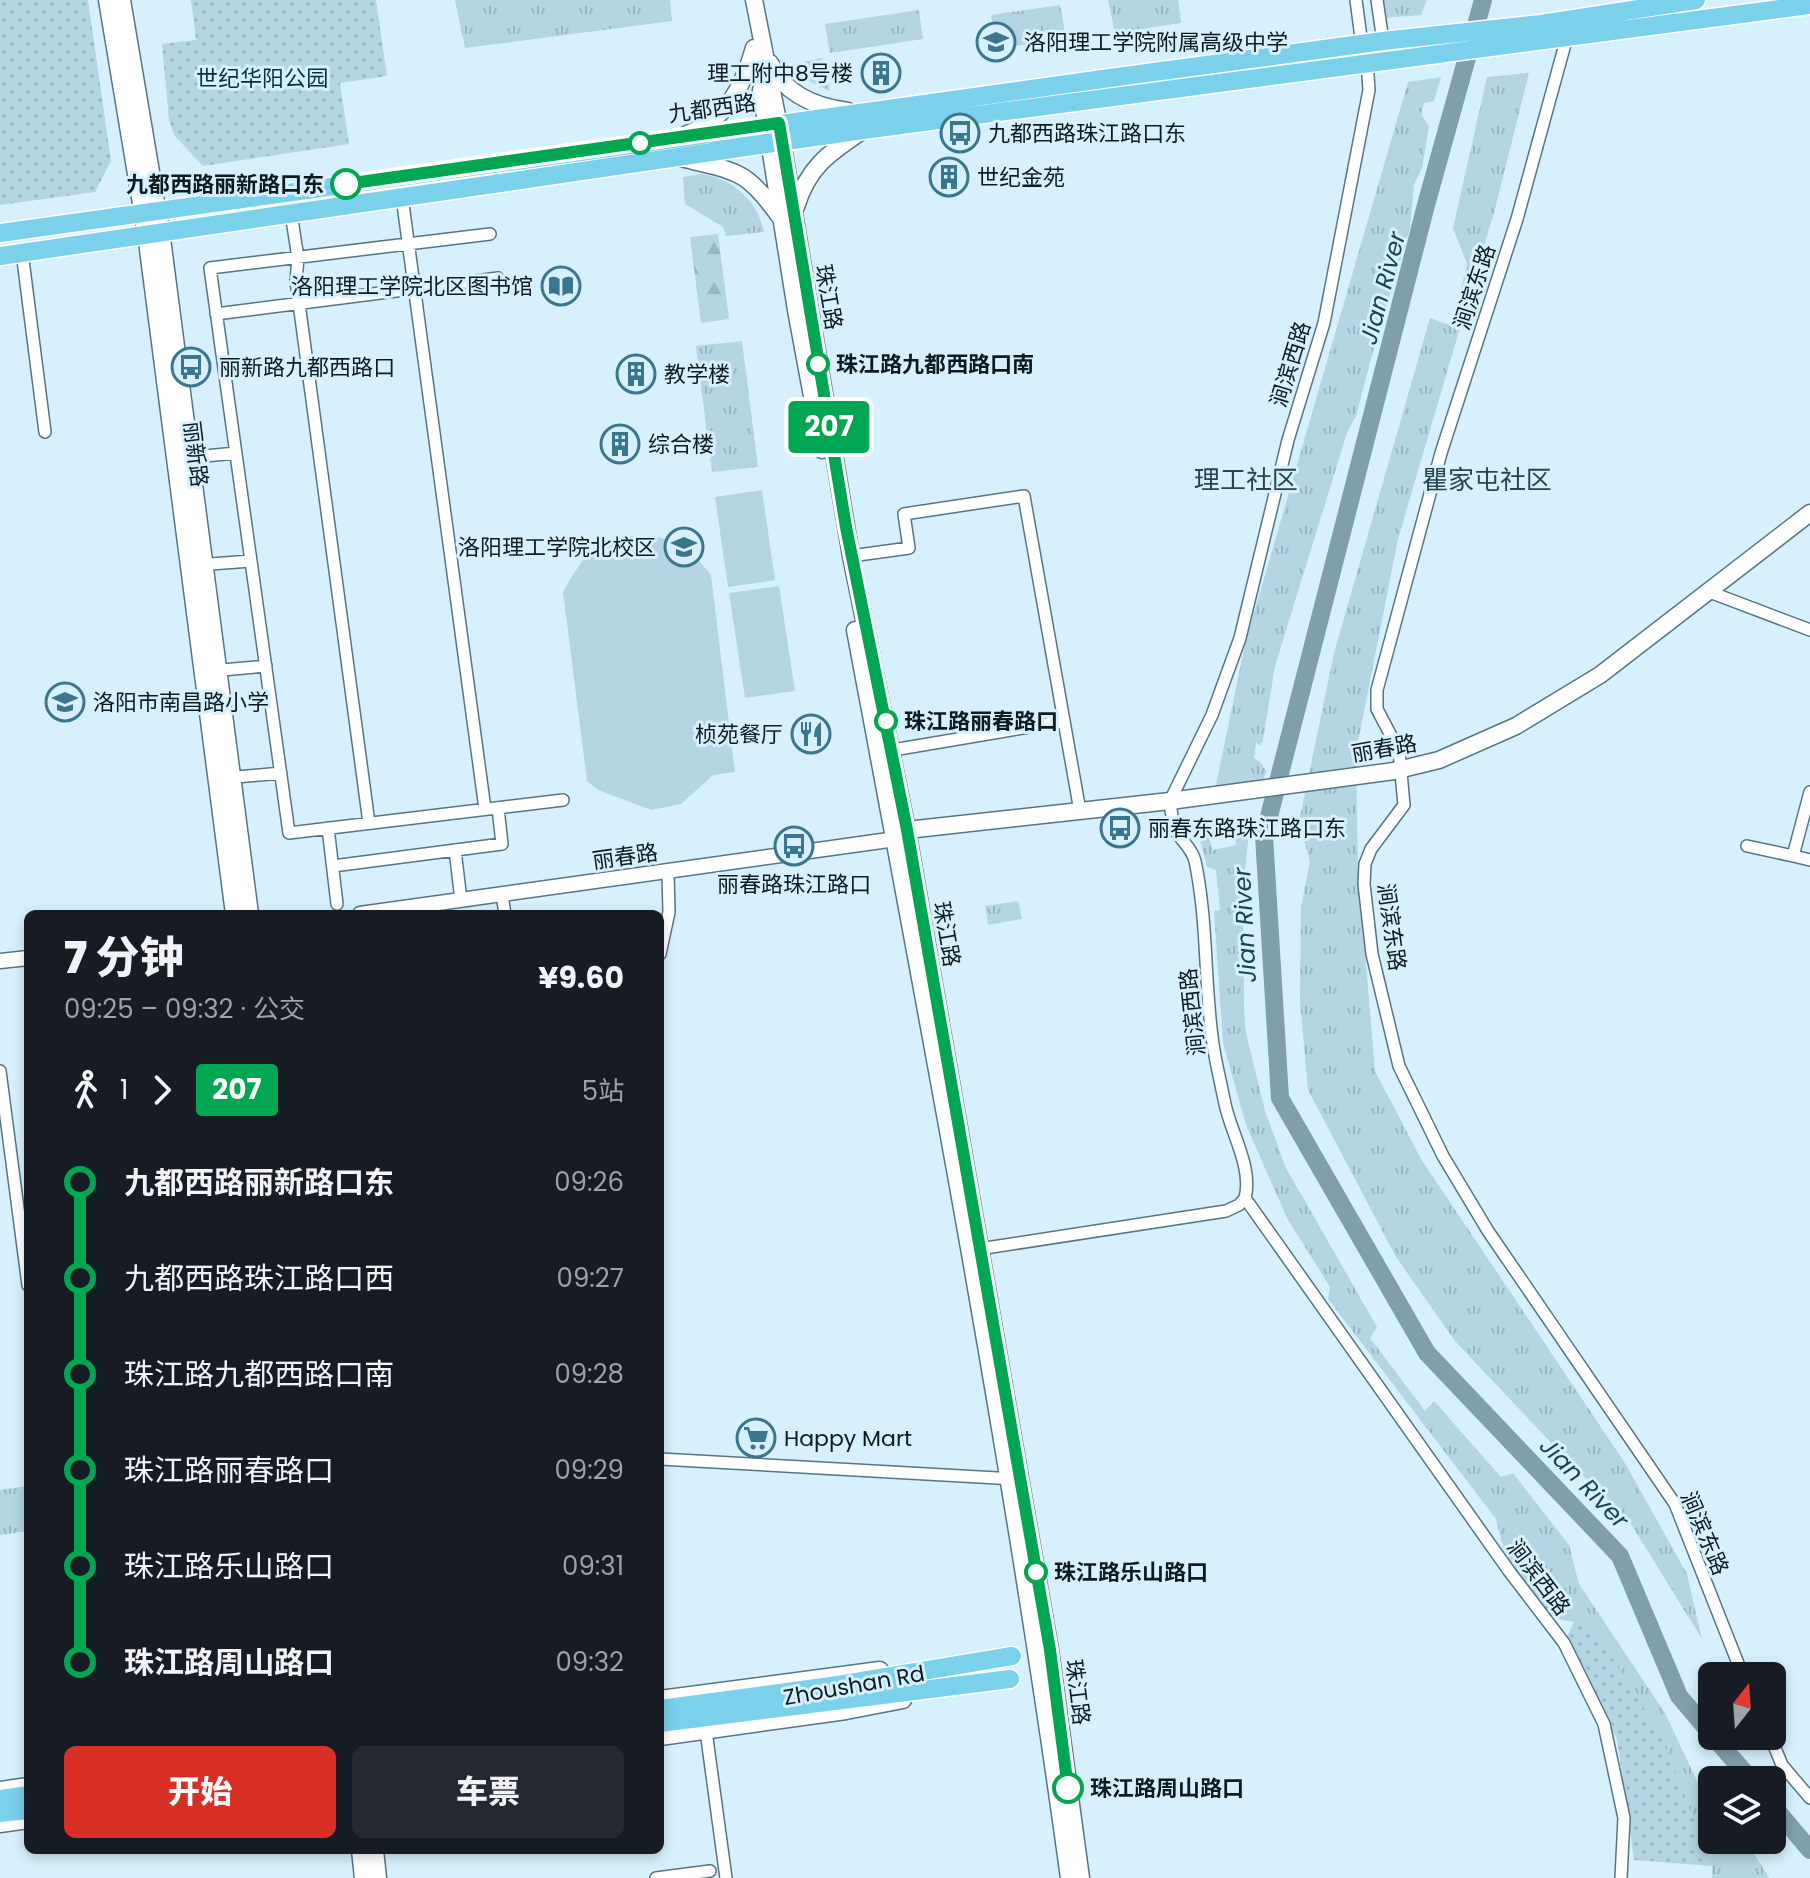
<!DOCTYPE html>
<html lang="zh">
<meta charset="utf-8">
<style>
:root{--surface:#171b24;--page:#242831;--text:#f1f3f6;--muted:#9ea1a6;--accent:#d93025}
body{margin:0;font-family:Poppins,"Noto Sans SC",sans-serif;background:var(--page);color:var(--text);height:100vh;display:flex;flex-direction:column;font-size:30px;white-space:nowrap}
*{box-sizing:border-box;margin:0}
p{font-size:26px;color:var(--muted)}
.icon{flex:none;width:44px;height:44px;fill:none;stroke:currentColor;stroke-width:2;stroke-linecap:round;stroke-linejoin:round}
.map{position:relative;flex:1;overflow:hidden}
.side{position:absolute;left:24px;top:910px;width:640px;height:944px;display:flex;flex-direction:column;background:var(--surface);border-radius:12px;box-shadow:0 4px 12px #0003}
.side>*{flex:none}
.badge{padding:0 16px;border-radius:6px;font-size:28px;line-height:52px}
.needle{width:52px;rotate:17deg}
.controls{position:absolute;left:1698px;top:1662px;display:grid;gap:16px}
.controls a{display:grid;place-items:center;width:88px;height:88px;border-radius:12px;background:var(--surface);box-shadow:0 4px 12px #0003;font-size:40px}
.map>.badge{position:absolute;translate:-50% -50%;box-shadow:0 0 0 4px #fff}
.legs{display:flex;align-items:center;gap:12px;height:88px;padding:0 40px;font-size:26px}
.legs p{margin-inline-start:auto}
.headline{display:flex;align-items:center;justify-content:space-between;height:136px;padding:0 40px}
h1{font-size:44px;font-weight:800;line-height:60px}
.action{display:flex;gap:16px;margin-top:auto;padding:16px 40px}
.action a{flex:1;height:92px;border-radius:12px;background:var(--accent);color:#fff;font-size:32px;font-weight:800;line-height:92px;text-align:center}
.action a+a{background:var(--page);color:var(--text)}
ul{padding:0 40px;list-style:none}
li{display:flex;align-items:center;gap:28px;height:96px;font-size:30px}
li i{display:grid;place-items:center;width:12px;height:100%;margin:0 10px;background:currentColor}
li i::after{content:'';width:20px;height:20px;margin:-10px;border:6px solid;border-radius:50%;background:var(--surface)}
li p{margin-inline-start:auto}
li:first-child i{background:linear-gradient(#0000 50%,currentColor 0)}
li:last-child i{background:linear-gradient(currentColor 50%,#0000 0)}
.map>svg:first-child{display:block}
.grass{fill:url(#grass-tufts)}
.forest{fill:url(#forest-firs)}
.park{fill:url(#park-dots)}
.garden{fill:#b3d5e4}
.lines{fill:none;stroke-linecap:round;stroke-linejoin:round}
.river{stroke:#7f9fad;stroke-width:18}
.minor-casing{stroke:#567582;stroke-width:14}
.tertiary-casing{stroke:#567582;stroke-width:17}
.secondary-casing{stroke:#567582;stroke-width:19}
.primary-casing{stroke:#fff;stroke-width:21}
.minor{stroke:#fff;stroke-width:11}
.tertiary{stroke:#fff;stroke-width:14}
.secondary{stroke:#fff;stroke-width:16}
.primary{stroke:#7bd0eb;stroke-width:18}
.line-1-casing{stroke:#fff;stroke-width:18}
.line-1{stroke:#00a651;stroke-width:12}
.stop-1-dot{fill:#fff;stroke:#00a651;stroke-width:4}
.labels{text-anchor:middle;stroke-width:6;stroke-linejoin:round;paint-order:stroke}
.poi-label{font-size:22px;fill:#0d1a1f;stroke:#d6f1fd;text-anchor:start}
.park-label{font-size:22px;fill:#003141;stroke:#d6f1fd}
.street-label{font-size:22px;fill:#0d1a1f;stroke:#d6f1fd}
.stop-label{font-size:22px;font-weight:bold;fill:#0d1a1f;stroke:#d6f1fd;text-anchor:start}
.water-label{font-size:24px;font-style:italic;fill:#164455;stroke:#d6f1fd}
.quarter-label{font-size:26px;fill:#274450;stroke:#d6f1fd}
</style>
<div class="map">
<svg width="1810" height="1878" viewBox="0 0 1810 1878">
<defs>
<pattern id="grass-tufts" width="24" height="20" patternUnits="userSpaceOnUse" patternTransform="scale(2)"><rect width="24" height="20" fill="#b3d5e4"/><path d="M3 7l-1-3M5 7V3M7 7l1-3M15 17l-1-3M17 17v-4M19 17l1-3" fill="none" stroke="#99b6c3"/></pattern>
<pattern id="forest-firs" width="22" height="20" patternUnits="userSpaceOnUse" patternTransform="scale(2)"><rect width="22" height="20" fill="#b3d5e4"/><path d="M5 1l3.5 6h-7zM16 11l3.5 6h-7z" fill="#99b6c3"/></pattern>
<pattern id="park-dots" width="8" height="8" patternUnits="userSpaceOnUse" patternTransform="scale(2)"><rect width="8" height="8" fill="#b3d5e4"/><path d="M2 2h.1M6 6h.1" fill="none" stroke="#99b6c3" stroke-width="1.8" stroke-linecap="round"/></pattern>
</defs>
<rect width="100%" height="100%" fill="#d6f1fd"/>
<!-- grass -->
<path class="grass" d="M 455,0 L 670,0 L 672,21 L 465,48 Z
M 1108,0 L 1178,0 L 1181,23 L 1115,33 Z
M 1380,0 L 1427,0 L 1421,15 L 1383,18 Z
M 1060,5 L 1066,38 L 997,49 L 991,15 Z
M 919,10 L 923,39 L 830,53 L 825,24 Z
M 822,58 L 830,91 L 806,80 L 794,64 Z
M 1529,73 L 1495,209 L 1398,539 L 1356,752 L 1358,870 L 1375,1071 L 1421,1159 L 1625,1463 L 1687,1574 L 1702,1639 L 1628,1519 L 1575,1468 L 1455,1341 L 1396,1257 L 1308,1090 L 1300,1002 L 1301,907 L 1310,861 L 1299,822 L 1334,653 L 1430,318 L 1452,326 L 1467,264 L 1453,228 L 1487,77 Z
M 1441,77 L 1434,101 L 1424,103 L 1421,114 L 1429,126 L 1422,168 L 1414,185 L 1410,228 L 1387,305 L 1375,332 L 1374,348 L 1356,416 L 1347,433 L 1275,666 L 1263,740 L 1260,746 L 1256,742 L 1254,758 L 1261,763 L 1266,771 L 1263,782 L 1216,785 L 1245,644 L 1408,82 Z
M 701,174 C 733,178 758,201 764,232 L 726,236 L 723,227 L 685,204 L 683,177 Z
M 742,341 L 758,467 L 712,472 L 696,346 Z
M 1250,824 L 1243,887 L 1244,1009 L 1246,1033 L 1265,1111 L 1286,1168 L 1377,1327 L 1370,1338 L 1425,1411 L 1434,1401 L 1501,1477 L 1513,1473 L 1569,1545 L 1579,1584 L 1665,1713 L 1707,1802 L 1712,1802 L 1712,1840 L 1746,1840 L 1769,1878 L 1712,1878 L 1712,1866 L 1592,1626 L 1554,1618 L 1509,1571 L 1496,1519 L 1328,1299 L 1330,1287 L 1287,1218 L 1246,1125 L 1223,1043 L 1214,911 L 1220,910 L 1216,870 L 1207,867 L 1199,835 L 1207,833 L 1213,850 L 1236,845 L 1235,828 Z
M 1018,901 L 1022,919 L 988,925 L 985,906 Z
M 28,1486 L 28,1531 L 0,1535 L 0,1490 Z"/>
<!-- forest -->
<path class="forest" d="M 718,234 L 729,319 L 701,323 L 690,237 Z"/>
<!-- park -->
<path class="park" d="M 0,0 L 88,0 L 111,161 L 95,192 L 0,205 Z
M 191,0 L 376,0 L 387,76 L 340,83 L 349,144 L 203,166 L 175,136 L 169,120 L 162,44 L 196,40 Z
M 1574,1622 L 1592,1626 L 1660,1733 L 1712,1866 L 1634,1860 L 1617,1739 L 1564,1643 Z"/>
<!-- garden -->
<path class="garden" d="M 762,490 L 775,580 L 728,587 L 715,497 Z
M 631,536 C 675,537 683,540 711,575 L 735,772 L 713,775 L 681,804 L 651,810 L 598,790 L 587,781 L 563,592 C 584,555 590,547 631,536 Z
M 779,586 L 795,691 L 745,698 L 729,593 Z"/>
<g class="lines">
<!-- river -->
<path class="river" d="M 1483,0 L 1426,205 L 1264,836 L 1280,1098 L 1427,1353 L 1620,1556 L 1679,1696 L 1712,1735
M 1713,1736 L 1751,1780
M 1772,1805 L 1810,1850"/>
<defs>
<path id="minor" d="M 1356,0 L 1362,45
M 1377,0 L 1383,41
M 1567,37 L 1517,219 L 1441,453 L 1377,690 L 1377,709 L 1399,751 L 1404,805 L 1371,849 L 1365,864 L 1364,884 L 1372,954 L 1399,1066 L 1443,1156 L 1488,1231 L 1675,1504 L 1743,1676
M 1367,61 L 1369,90 L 1324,323 L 1288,440 L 1240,638 L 1212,715 L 1170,801 C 1171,810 1172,822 1176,831 C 1182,842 1192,848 1195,861 C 1208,922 1204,983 1213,1044 C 1216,1064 1221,1084 1225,1104 C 1231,1133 1253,1168 1245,1198 L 1509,1571 L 1564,1643 L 1604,1724 L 1624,1818 L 1621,1878
M 402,197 L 485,809
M 291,213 L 298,258 L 296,281 L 369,823
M 490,234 L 210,268 L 289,833 L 563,800
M 22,252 L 45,432
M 216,314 L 498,278
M 184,458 L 236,453
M 851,556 L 909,548 L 904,514 L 1024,496 L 1080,811
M 197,565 L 251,561
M 1707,591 L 1810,630
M 211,671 L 266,666
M 893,750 L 1064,721
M 225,778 L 281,773
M 328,828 L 337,904
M 1747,846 L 1793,856 L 1810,792
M 455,850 L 461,900
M 1793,856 L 1810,860
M 333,866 L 502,844 L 498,808
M 502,895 L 505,914
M 660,954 L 669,912 L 668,873
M 0,1071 L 28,1285
M 979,1249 L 1226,1211 L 1239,1205 L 1245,1198
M 660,1459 L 1015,1479
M 706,1731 L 726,1878
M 1770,1736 L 1782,1765 L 1810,1798
M 656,1878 L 710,1871"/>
<path id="tertiary" d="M 360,914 L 896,839
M 0,961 L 28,958"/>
<path id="secondary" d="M 107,0 L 146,234 L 234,914
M 122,0 L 161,231 L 250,914
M 754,0 L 782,141 L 851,556 L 907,830 L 1050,1650 L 1081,1878
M 770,63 C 785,95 816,107 848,111
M 761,90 L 796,310 L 822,450
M 687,134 C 726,120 743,87 754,48
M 681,158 C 736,172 745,168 780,217
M 796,207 C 808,167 828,154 862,131
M 855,630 C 933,1045 1012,1460 1069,1878
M 899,836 L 907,830 L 1170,801 L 1394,771 L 1439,760 L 1516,726 L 1600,675 L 1810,513
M 660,1699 L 880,1670
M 660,1737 L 846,1711 L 903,1700
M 0,1790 L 28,1786
M 0,1824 L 28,1820
M 360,1850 L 363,1878
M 375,1850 L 378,1878"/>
<path id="primary" d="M 0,233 L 1110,78 L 1383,41 L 1541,24 L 1696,0
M 0,256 L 863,130 L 1810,5
M 660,1709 L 838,1685 L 1012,1656
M 660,1723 L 1010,1679
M 0,1799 L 28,1795
M 0,1813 L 28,1810"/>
</defs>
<!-- minor casing -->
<use href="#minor" class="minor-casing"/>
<!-- tertiary casing -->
<use href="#tertiary" class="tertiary-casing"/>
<!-- secondary casing -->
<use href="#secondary" class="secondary-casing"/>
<!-- primary casing -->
<use href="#primary" class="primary-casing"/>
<!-- minor -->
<use href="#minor" class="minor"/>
<!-- tertiary -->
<use href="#tertiary" class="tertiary"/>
<!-- secondary -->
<use href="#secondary" class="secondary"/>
<!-- primary -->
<use href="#primary" class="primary"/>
</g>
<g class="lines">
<defs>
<path id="line-1" d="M 346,184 L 779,123 L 846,527 L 907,830 L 1050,1650 L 1068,1788"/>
</defs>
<!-- line-1 casing -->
<use href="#line-1" class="line-1-casing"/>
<!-- line-1 -->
<use href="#line-1" class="line-1"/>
</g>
<!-- icons -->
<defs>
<symbol id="school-ring" viewBox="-11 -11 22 22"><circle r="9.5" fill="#d6f1fd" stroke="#3a768d" stroke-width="1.5"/><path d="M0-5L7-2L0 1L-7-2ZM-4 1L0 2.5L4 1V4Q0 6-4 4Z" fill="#3a768d"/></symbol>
<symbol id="building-ring" viewBox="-11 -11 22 22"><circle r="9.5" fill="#d6f1fd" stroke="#3a768d" stroke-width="1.5"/><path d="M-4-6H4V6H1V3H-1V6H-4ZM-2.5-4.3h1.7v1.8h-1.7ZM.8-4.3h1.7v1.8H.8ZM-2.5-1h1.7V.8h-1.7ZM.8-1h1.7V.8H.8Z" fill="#3a768d"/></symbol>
<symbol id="bus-ring" viewBox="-11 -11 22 22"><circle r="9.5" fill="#d6f1fd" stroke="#3a768d" stroke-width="1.5"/><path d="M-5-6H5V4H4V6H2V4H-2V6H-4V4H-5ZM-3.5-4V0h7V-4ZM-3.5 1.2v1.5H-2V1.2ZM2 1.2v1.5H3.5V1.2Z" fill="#3a768d"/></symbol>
<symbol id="library-ring" viewBox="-11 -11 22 22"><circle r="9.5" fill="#d6f1fd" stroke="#3a768d" stroke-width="1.5"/><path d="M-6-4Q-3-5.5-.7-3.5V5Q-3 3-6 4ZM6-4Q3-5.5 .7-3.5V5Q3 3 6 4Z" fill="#3a768d"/></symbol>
<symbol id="university-ring" viewBox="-11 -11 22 22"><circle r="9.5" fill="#d6f1fd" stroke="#3a768d" stroke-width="1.5"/><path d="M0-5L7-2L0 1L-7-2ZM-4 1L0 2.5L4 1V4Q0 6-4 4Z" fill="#3a768d"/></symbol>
<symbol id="restaurant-ring" viewBox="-11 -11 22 22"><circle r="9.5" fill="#d6f1fd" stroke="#3a768d" stroke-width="1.5"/><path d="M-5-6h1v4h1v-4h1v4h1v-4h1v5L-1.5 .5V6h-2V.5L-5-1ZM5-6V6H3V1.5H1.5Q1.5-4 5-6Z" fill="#3a768d"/></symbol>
<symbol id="supermarket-ring" viewBox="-11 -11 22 22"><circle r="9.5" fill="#d6f1fd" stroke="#3a768d" stroke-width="1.5"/><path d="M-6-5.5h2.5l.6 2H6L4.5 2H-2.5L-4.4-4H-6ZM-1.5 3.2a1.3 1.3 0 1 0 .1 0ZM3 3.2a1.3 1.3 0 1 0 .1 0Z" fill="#3a768d"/></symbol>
</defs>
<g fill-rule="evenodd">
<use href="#school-ring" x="974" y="20" width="44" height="44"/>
<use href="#building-ring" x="859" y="51" width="44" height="44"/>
<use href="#bus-ring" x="938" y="111" width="44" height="44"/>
<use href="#building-ring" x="927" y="155" width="44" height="44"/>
<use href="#library-ring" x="539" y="264" width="44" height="44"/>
<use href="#bus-ring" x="169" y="345" width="44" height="44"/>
<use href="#building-ring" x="614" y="352" width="44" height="44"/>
<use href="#building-ring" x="598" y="422" width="44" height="44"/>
<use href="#university-ring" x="662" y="525" width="44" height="44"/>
<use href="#school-ring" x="43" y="680" width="44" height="44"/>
<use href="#restaurant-ring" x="789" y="712" width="44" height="44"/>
<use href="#bus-ring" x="1098" y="806" width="44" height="44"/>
<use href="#bus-ring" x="772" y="824" width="44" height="44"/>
<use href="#supermarket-ring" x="734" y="1416" width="44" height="44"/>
</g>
<!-- markers -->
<g class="stop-1-dot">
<circle cx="640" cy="143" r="10"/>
<circle cx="346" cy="184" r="14"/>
<circle cx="818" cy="364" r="10"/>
<circle cx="886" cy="721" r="10"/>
<circle cx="1036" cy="1572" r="10"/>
<circle cx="1068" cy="1788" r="14"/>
</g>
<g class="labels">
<!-- poi labels -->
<g class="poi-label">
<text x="1024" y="50">洛阳理工学院附属高级中学</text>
<text x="853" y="81" text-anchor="end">理工附中8号楼</text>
<text x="988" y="141">九都西路珠江路口东</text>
<text x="977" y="185">世纪金苑</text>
<text x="533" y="294" text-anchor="end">洛阳理工学院北区图书馆</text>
<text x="219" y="375">丽新路九都西路口</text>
<text x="664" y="382">教学楼</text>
<text x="648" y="452">综合楼</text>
<text x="656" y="555" text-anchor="end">洛阳理工学院北校区</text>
<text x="93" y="710">洛阳市南昌路小学</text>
<text x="783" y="742" text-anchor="end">桢苑餐厅</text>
<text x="1148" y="836">丽春东路珠江路口东</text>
<text x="794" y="892" text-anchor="middle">丽春路珠江路口</text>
<text x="784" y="1446">Happy Mart</text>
</g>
<!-- park labels -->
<g class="park-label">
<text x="262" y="86">世纪华阳公园</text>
</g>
<!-- street labels -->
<g class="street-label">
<text transform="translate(712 108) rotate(-8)" y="8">九都西路</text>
<text transform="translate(1474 287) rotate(-72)" y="8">涧滨东路</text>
<text transform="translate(829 297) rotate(80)" y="8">珠江路</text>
<text transform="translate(1290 364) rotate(-73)" y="8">涧滨西路</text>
<text transform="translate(196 454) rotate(83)" y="8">丽新路</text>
<text transform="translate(1384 748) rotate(-10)" y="8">丽春路</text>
<text transform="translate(625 856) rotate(-8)" y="8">丽春路</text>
<text transform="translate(1392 927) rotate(82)" y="8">涧滨东路</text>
<text transform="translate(947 934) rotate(80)" y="8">珠江路</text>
<text transform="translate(1192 1012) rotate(-96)" y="8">涧滨西路</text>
<text transform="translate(1705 1533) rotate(67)" y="8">涧滨东路</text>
<text transform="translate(1539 1577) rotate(53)" y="8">涧滨西路</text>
<text transform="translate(854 1685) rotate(-10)" y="8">Zhoushan Rd</text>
<text transform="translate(1078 1692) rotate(83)" y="8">珠江路</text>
</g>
<!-- stop labels -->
<g class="stop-label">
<text x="324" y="192" text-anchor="end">九都西路丽新路口东</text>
<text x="836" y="372">珠江路九都西路口南</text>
<text x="904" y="729">珠江路丽春路口</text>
<text x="1054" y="1580">珠江路乐山路口</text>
<text x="1090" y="1796">珠江路周山路口</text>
</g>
<!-- water labels -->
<g class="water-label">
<text transform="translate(1383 288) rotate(-75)" y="8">Jian River</text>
<text transform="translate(1245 925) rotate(-93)" y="8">Jian River</text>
<text transform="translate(1584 1483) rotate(46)" y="8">Jian River</text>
</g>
<!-- quarter labels -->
<g class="quarter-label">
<text x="1246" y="489">理工社区</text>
<text x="1487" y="489">瞿家屯社区</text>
</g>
</g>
</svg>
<div class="controls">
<a><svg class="needle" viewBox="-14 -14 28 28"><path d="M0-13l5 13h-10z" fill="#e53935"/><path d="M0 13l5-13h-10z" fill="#9ea1a6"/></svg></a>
<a><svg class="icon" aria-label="layers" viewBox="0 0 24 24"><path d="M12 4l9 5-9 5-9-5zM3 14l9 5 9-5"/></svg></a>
</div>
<b class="badge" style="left:829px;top:427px;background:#00a651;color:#fff">207</b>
<section class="side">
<div class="headline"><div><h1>7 分钟</h1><p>09:25 – 09:32 · 公交</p></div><b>¥9.60</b></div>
<div class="legs"><svg class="icon" aria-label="walk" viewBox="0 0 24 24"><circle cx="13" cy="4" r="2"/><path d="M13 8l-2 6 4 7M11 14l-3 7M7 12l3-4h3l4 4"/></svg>1<svg class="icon" aria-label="forward" viewBox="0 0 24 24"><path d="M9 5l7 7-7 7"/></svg><b class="badge" style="background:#00a651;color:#fff">207</b><p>5站</p></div>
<ul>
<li><i style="color:#00a651"></i><b>九都西路丽新路口东</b><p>09:26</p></li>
<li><i style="color:#00a651"></i><span>九都西路珠江路口西</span><p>09:27</p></li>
<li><i style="color:#00a651"></i><span>珠江路九都西路口南</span><p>09:28</p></li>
<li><i style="color:#00a651"></i><span>珠江路丽春路口</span><p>09:29</p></li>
<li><i style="color:#00a651"></i><span>珠江路乐山路口</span><p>09:31</p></li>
<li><i style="color:#00a651"></i><b>珠江路周山路口</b><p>09:32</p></li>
</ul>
<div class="action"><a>开始</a><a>车票</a></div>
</section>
</div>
